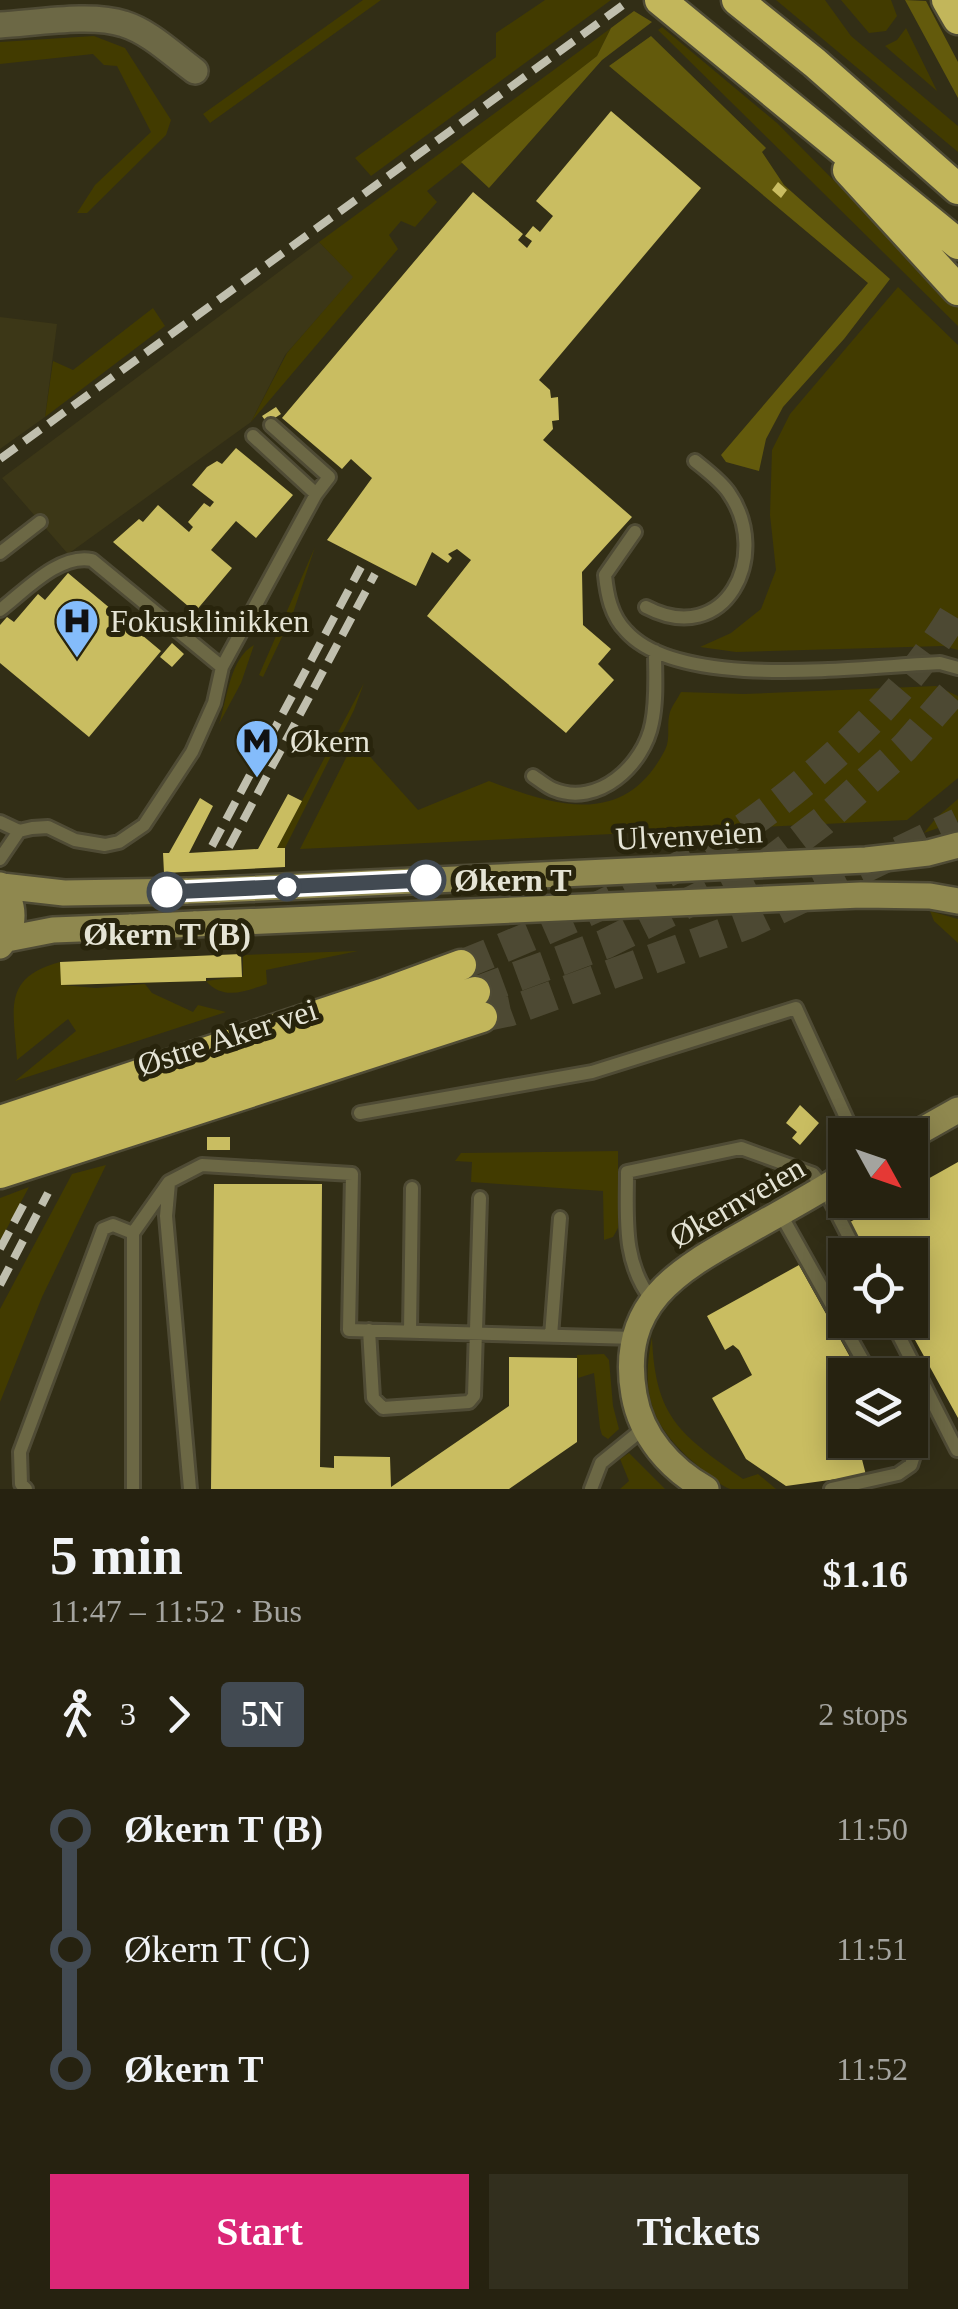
<!DOCTYPE html>
<meta charset="utf-8">
<style>
:root{--surface:#262210;--page:#322f1e;--text:#f1f3f6;--muted:#a4a49f;--line:#423f30;--accent:#db2777}
body{margin:0;font-family:Georgia,serif;background:var(--page);color:var(--text);height:100vh;display:flex;flex-direction:column;font-size:38px;white-space:nowrap}
*{box-sizing:border-box;margin:0}
p{font-size:32px;color:var(--muted)}
.icon{flex:none;width:55px;height:55px;fill:none;stroke:currentColor;stroke-width:2;stroke-linecap:round;stroke-linejoin:round}
.map{position:relative;height:1489px;overflow:hidden}
.drawer{display:flex;flex-direction:column;background:var(--surface);flex:1}
.drawer>*{flex:none}
.badge{padding:0 20px;border-radius:8px;font-size:35px;line-height:65px}
.needle{width:65px;rotate:130deg}
.controls{position:absolute;left:828px;top:1118px;display:grid;gap:20px}
.controls a{display:grid;place-items:center;width:100px;height:100px;border-radius:0px;background:var(--surface);box-shadow:0 5px 25px #0003,0 0 0 2px var(--line);font-size:50px}
.map>.badge{position:absolute;translate:-50% -50%;box-shadow:0 0 0 5px #fff}
.legs{display:flex;align-items:center;gap:15px;height:110px;padding:0 50px;font-size:32px}
.legs p{margin-inline-start:auto}
.headline{display:flex;align-items:center;justify-content:space-between;height:170px;padding:0 50px}
h1{font-size:55px;font-weight:700;line-height:75px}
.cta{display:flex;gap:20px;margin-top:auto;padding:20px 50px}
.cta a{flex:1;height:115px;border-radius:0px;background:var(--accent);color:#fff;font-size:40px;font-weight:700;line-height:115px;text-align:center}
.cta a+a{background:var(--page);color:var(--text)}
ul{padding:0 50px;list-style:none}
li{display:flex;align-items:center;gap:35px;height:120px;font-size:38px}
li i{display:grid;place-items:center;width:15px;height:100%;margin:0 12px;background:currentColor}
li i::after{content:'';width:25px;height:25px;margin:-12px;border:8px solid;border-radius:50%;background:var(--surface)}
li p{margin-inline-start:auto}
li:first-child i{background:linear-gradient(#0000 50%,currentColor 0)}
li:last-child i{background:linear-gradient(currentColor 50%,#0000 0)}
.map>svg:first-child{display:block}
.built{fill:#3c3717}
.green{fill:#423b00}
.forest{fill:#635a0c}
.building{fill:#c9bd61}
.lines{fill:none;stroke-linecap:round;stroke-linejoin:round}
.highway-tunnel{stroke:#4d4933;stroke-width:30;stroke-dasharray:30 15;stroke-linecap:butt}
.lane-casing{stroke:#4f4b35;stroke-width:18}
.street-casing{stroke:#4f4b35;stroke-width:30}
.secondary-casing{stroke:#4f4b35;stroke-width:30}
.highway-casing{stroke:#4f4b35;stroke-width:35}
.lane{stroke:#6c6845;stroke-width:12}
.street{stroke:#6c6845;stroke-width:25}
.secondary{stroke:#8f884f;stroke-width:25}
.highway{stroke:#c2b65b;stroke-width:30}
.rail{stroke:#c0bfae;stroke-width:8;stroke-dasharray:20 10;stroke-linecap:butt}
.secondary-bridge-casing{stroke:#4f4b35;stroke-width:30;stroke-linecap:butt}
.secondary-bridge{stroke:#8f884f;stroke-width:25}
.line-1-casing{stroke:#fff;stroke-width:22}
.line-1{stroke:#424a52;stroke-width:15}
.stop-1-dot{fill:#fff;stroke:#424a52;stroke-width:5}
.labels{text-anchor:middle;stroke-width:10;stroke-linejoin:round;paint-order:stroke}
.poi-label{font-size:32px;fill:#e5e4d5;stroke:#28240c;text-anchor:start}
.street-label{font-size:32px;fill:#e5e4d5;stroke:#28240c}
.stop-label{font-size:32px;font-weight:bold;fill:#e5e4d5;stroke:#28240c;text-anchor:start}
</style>
<div class="map">
<svg width="958" height="1489" viewBox="0 0 958 1489">
<rect width="100%" height="100%" fill="#322e16"/>
<!-- built -->
<path class="built" d="M 319,242 L 354,277 L 285,355 L 251,422 L 68,554 L 2,478 Z
M 0,317 L 57,324 L 45,417 L 0,449 Z"/>
<!-- green -->
<path class="green" d="M 363,0 L 381,0 L 210,123 L 203,114 Z
M 545,0 L 611,0 L 371,176 L 355,158 L 496,57 L 496,33 Z
M 776,0 L 825,0 L 851,36 L 958,126 L 958,152 Z
M 841,0 L 891,0 L 897,16 L 886,31 L 869,33 Z
M 662,27 L 777,123 L 958,306 L 958,326 L 658,30 Z
M 611,28 L 597,56 L 427,191 L 437,202 L 415,227 L 401,221 L 389,235 L 398,249 L 251,422 L 287,353 L 353,277 L 319,242 Z
M 906,28 L 937,91 L 885,46 L 897,40 Z
M 94,36 L 125,48 L 171,120 L 166,135 L 87,213 L 77,213 L 95,185 L 151,132 L 117,66 L 104,65 L 93,54 L 0,64 L 0,42 Z
M 898,287 L 958,345 L 958,650 L 943,646 L 736,652 L 700,647 L 731,633 L 761,609 L 776,570 L 770,515 L 772,450 L 790,414 Z
M 153,308 L 165,326 L 45,417 L 53,361 L 73,370 Z
M 315,547 L 292,616 L 263,677 L 259,675 Z
M 254,645 L 241,683 L 219,724 C 227,699 230,658 254,645 Z
M 364,683 L 354,710 L 285,848 L 277,848 Z
M 936,686 L 958,696 L 958,778 L 907,820 L 300,849 L 355,740 L 418,810 L 489,781 C 556,806 624,829 665,750 C 671,738 666,725 670,712 C 672,706 678,698 681,692 L 744,694 Z
M 958,799 L 958,821 L 924,833 L 936,818 Z
M 930,911 L 958,919 L 958,943 L 934,921 Z
M 358,951 L 266,970 L 267,984 C 246,991 223,1001 206,981 L 243,976 L 243,955 Z
M 60,962 L 62,985 L 96,988 L 145,984 L 152,993 L 193,1012 L 198,1005 L 226,1012 L 15,1081 L 76,1031 L 68,1019 L 17,1060 C 14,1010 1,978 60,962 Z
M 618,1151 L 618,1228 L 613,1237 L 604,1240 L 603,1191 L 471,1182 L 472,1162 L 455,1161 L 461,1153 Z
M 106,1165 L 42,1297 L 0,1402 L 0,1309 L 72,1174 Z
M 29,1187 L 0,1241 L 0,1198 Z
M 652,1337 C 655,1418 680,1434 743,1479 L 758,1474 L 776,1489 C 763,1489 742,1489 730,1489 C 719,1485 707,1473 698,1466 C 652,1428 640,1395 652,1337 Z
M 604,1354 L 609,1360 L 613,1406 L 619,1429 L 608,1439 L 602,1435 L 600,1428 L 594,1373 L 578,1378 L 577,1355 Z
M 629,1453 L 665,1489 L 620,1489 L 629,1481 L 620,1459 Z"/>
<!-- forest -->
<path class="forest" d="M 905,0 L 926,1 L 958,62 L 958,98 Z
M 634,11 L 652,22 L 602,60 L 489,188 L 461,162 L 597,56 L 611,28 Z
M 651,36 L 766,148 L 762,152 L 784,185 L 890,279 L 844,339 L 783,407 L 766,439 L 759,471 L 726,462 L 721,455 L 868,283 L 609,66 Z"/>
<!-- building -->
<path class="building" d="M 611,111 L 701,188 L 539,380 L 550,390 L 551,398 L 558,397 L 559,420 L 552,421 L 553,429 L 543,440 L 632,517 L 582,572 L 583,625 L 611,649 L 598,664 L 614,680 L 566,733 L 427,616 L 471,560 L 457,549 L 448,554 L 452,558 L 448,563 L 432,552 L 416,586 L 327,540 L 372,478 L 351,459 L 342,469 L 282,418 L 473,192 L 523,234 L 518,240 L 527,248 L 532,241 L 525,236 L 533,226 L 540,232 L 553,216 L 536,201 Z
M 778,182 L 787,190 L 781,198 L 772,190 Z
M 276,407 L 281,414 L 267,423 L 262,416 Z
M 236,448 L 293,495 L 256,538 L 236,521 L 211,550 L 232,568 L 195,612 L 113,542 L 139,519 L 143,522 L 158,505 L 189,532 L 193,527 L 188,522 L 204,503 L 210,507 L 214,502 L 192,485 L 207,467 L 217,461 L 222,464 Z
M 68,573 L 161,651 L 89,737 L 0,663 L 0,625 L 7,617 L 14,622 L 38,594 L 45,600 Z
M 172,643 L 184,654 L 172,667 L 160,657 Z
M 288,794 L 302,801 L 277,848 L 285,848 L 285,867 L 164,873 L 163,853 L 169,853 L 200,798 L 213,806 L 189,853 L 258,849 Z
M 241,954 L 242,977 L 206,978 L 206,981 L 61,985 L 60,962 Z
M 800,1105 L 819,1123 L 800,1145 L 792,1138 L 797,1132 L 786,1123 Z
M 207,1137 L 230,1137 L 230,1150 L 207,1150 Z
M 958,1162 L 958,1418 L 904,1320 L 910,1320 L 910,1255 L 868,1255 L 850,1222 L 890,1200 L 910,1200 L 910,1189 Z
M 214,1184 L 322,1184 L 320,1467 L 334,1468 L 334,1456 L 390,1457 L 391,1487 L 509,1406 L 509,1357 L 577,1358 L 577,1442 L 509,1489 L 211,1489 Z
M 799,1265 L 860,1375 L 845,1375 L 845,1440 L 857,1440 L 866,1475 L 786,1486 L 746,1459 L 712,1398 L 752,1375 L 739,1350 L 733,1345 L 725,1350 L 707,1316 Z"/>
<g class="lines">
<!-- highway-tunnel -->
<path class="highway-tunnel" d="M 461,965 C 530,937 597,909 662,875 C 685,863 709,852 729,838 C 815,781 907,696 958,607
M 475,992 L 605,944 L 768,863 L 823,821 L 905,747 L 958,686
M 482,1017 L 511,1011 L 748,924 L 958,823"/>
<defs>
<path id="lane" d="M 253,436 L 316,494
M 635,532 L 605,575 C 607,595 611,616 626,631 C 680,692 863,666 940,663 L 958,668
M 0,553 L 40,522
M 646,607 C 726,649 772,555 729,493 C 721,481 706,470 695,461
M 0,610 C 24,592 59,553 92,560 L 222,667
M 533,776 C 539,780 546,786 553,789 C 598,808 644,765 652,723 C 657,699 655,675 655,651
M 0,822 L 19,831
M 0,859 L 19,831 L 32,828 L 48,827 L 75,840 L 105,845 L 119,842 L 144,825 L 192,752 L 214,703 L 222,667 L 316,494 L 329,477 L 271,425
M 360,1113 L 592,1072 L 796,1008 L 854,1135
M 169,1183 L 166,1216 L 190,1489
M 780,1213 L 871,1375
M 652,1300 C 622,1262 627,1218 627,1172 L 741,1148 L 813,1174 L 824,1188 L 858,1255
M 891,1320 L 957,1450
M 369,1330 L 373,1398 L 383,1408 L 469,1402 L 474,1396 L 480,1198
M 410,1332 L 412,1188
M 551,1336 L 560,1218
M 26,1489 L 21,1484 L 20,1452 L 103,1229 L 113,1225 L 133,1233
M 133,1489 L 133,1233 L 169,1182 L 202,1165 L 352,1174 L 349,1330 L 635,1338
M 591,1489 L 601,1463 L 644,1428
M 831,1489 L 898,1474 L 911,1465 L 915,1452 L 908,1440"/>
<path id="street" d="M 0,25 C 35,23 92,13 124,24 C 150,32 173,55 195,71"/>
<path id="secondary" d="M 0,885 C 16,904 16,927 0,946
M 2,886 L 64,893 L 188,891
M 217,890 L 866,860 L 928,853 L 958,845
M 194,924 L 861,895 L 930,896 L 958,901
M 7,939 L 53,930 L 132,927
M 910,1137 L 958,1110
M 706,1489 C 670,1469 641,1436 634,1395 C 618,1304 677,1271 745,1233 C 778,1214 812,1196 845,1175"/>
<path id="highway" d="M 660,0 L 958,244
M 737,0 L 815,63 L 958,189
M 947,0 L 958,19
M 848,170 L 958,290
M 0,1121 L 382,994 L 461,965
M 0,1148 L 475,992
M 0,1173 L 482,1017"/>
</defs>
<!-- lane casing -->
<use href="#lane" class="lane-casing"/>
<!-- street casing -->
<use href="#street" class="street-casing"/>
<!-- secondary casing -->
<use href="#secondary" class="secondary-casing"/>
<!-- highway casing -->
<use href="#highway" class="highway-casing"/>
<!-- lane -->
<use href="#lane" class="lane"/>
<!-- street -->
<use href="#street" class="street"/>
<!-- secondary -->
<use href="#secondary" class="secondary"/>
<!-- highway -->
<use href="#highway" class="highway"/>
<!-- rail -->
<path class="rail" d="M 0,459 L 630,0
M 212,846 L 361,567
M 229,847 L 375,574
M 0,1249 L 27,1198
M 0,1285 L 48,1193"/>
<defs>
<path id="secondary-bridge" d="M 188,891 L 217,890
M 132,927 L 194,924"/>
</defs>
<!-- secondary-bridge casing -->
<use href="#secondary-bridge" class="secondary-bridge-casing"/>
<!-- secondary-bridge -->
<use href="#secondary-bridge" class="secondary-bridge"/>
</g>
<g class="lines">
<defs>
<path id="line-1" d="M 167,892 L 426,880"/>
</defs>
<!-- line-1 casing -->
<use href="#line-1" class="line-1-casing"/>
<!-- line-1 -->
<use href="#line-1" class="line-1"/>
</g>
<!-- icons -->
<defs>
<symbol id="hospital-pin" viewBox="-11 -11 22 30"><path d="M0 17L-7.5 6A9.5 9.5 0 1 1 7.5 6Z" fill="#84bcfb" stroke="#28240c"/><path d="M-5-5h3v3.5h4V-5h3V5h-3V1.5h-4V5h-3Z" fill="#111"/></symbol>
<symbol id="metro-pin" viewBox="-11 -11 22 30"><path d="M0 17L-7.5 6A9.5 9.5 0 1 1 7.5 6Z" fill="#84bcfb" stroke="#28240c"/><path d="M-5.5 5V-5H-3L0 0L3-5H5.5V5H3V-.5L0 4L-3-.5V5Z" fill="#111"/></symbol>
</defs>
<g fill-rule="evenodd">
<use href="#hospital-pin" x="52" y="596" width="50" height="68"/>
<use href="#metro-pin" x="232" y="716" width="50" height="68"/>
</g>
<!-- markers -->
<g class="stop-1-dot">
<circle cx="426" cy="880" r="18"/>
<circle cx="287" cy="887" r="12"/>
<circle cx="167" cy="892" r="18"/>
</g>
<g class="labels">
<!-- poi labels -->
<g class="poi-label">
<text x="110" y="632">Fokusklinikken</text>
<text x="290" y="752">Økern</text>
</g>
<!-- street labels -->
<g class="street-label">
<text transform="translate(689 835) rotate(-3)" y="11">Ulvenveien</text>
<text transform="translate(227 1037) rotate(-18)" y="11">Østre Aker vei</text>
<text transform="translate(737 1202) rotate(-30)" y="11">Økernveien</text>
</g>
<!-- stop labels -->
<g class="stop-label">
<text x="454" y="891">Økern T</text>
<text x="167" y="945" text-anchor="middle">Økern T (B)</text>
</g>
</g>
</svg>
<div class="controls">
<a><svg class="needle" viewBox="-14 -14 28 28"><path d="M0-13l5 13h-10z" fill="#e53935"/><path d="M0 13l5-13h-10z" fill="#a4a49f"/></svg></a>
<a><svg class="icon" aria-label="locate" viewBox="0 0 24 24"><circle cx="12" cy="12" r="6"/><path d="M12 2v4M12 18v4M2 12h4M18 12h4"/></svg></a>
<a><svg class="icon" aria-label="layers" viewBox="0 0 24 24"><path d="M12 4l9 5-9 5-9-5zM3 14l9 5 9-5"/></svg></a>
</div>
</div>
<section class="drawer">
<div class="headline"><div><h1>5 min</h1><p>11:47 – 11:52 · Bus</p></div><b>$1.16</b></div>
<div class="legs"><svg class="icon" aria-label="walk" viewBox="0 0 24 24"><circle cx="13" cy="4" r="2"/><path d="M13 8l-2 6 4 7M11 14l-3 7M7 12l3-4h3l4 4"/></svg>3<svg class="icon" aria-label="forward" viewBox="0 0 24 24"><path d="M9 5l7 7-7 7"/></svg><b class="badge" style="background:#424a52;color:#fff">5N</b><p>2 stops</p></div>
<ul>
<li><i style="color:#424a52"></i><b>Økern T (B)</b><p>11:50</p></li>
<li><i style="color:#424a52"></i><span>Økern T (C)</span><p>11:51</p></li>
<li><i style="color:#424a52"></i><b>Økern T</b><p>11:52</p></li>
</ul>
<div class="cta"><a>Start</a><a>Tickets</a></div>
</section>
